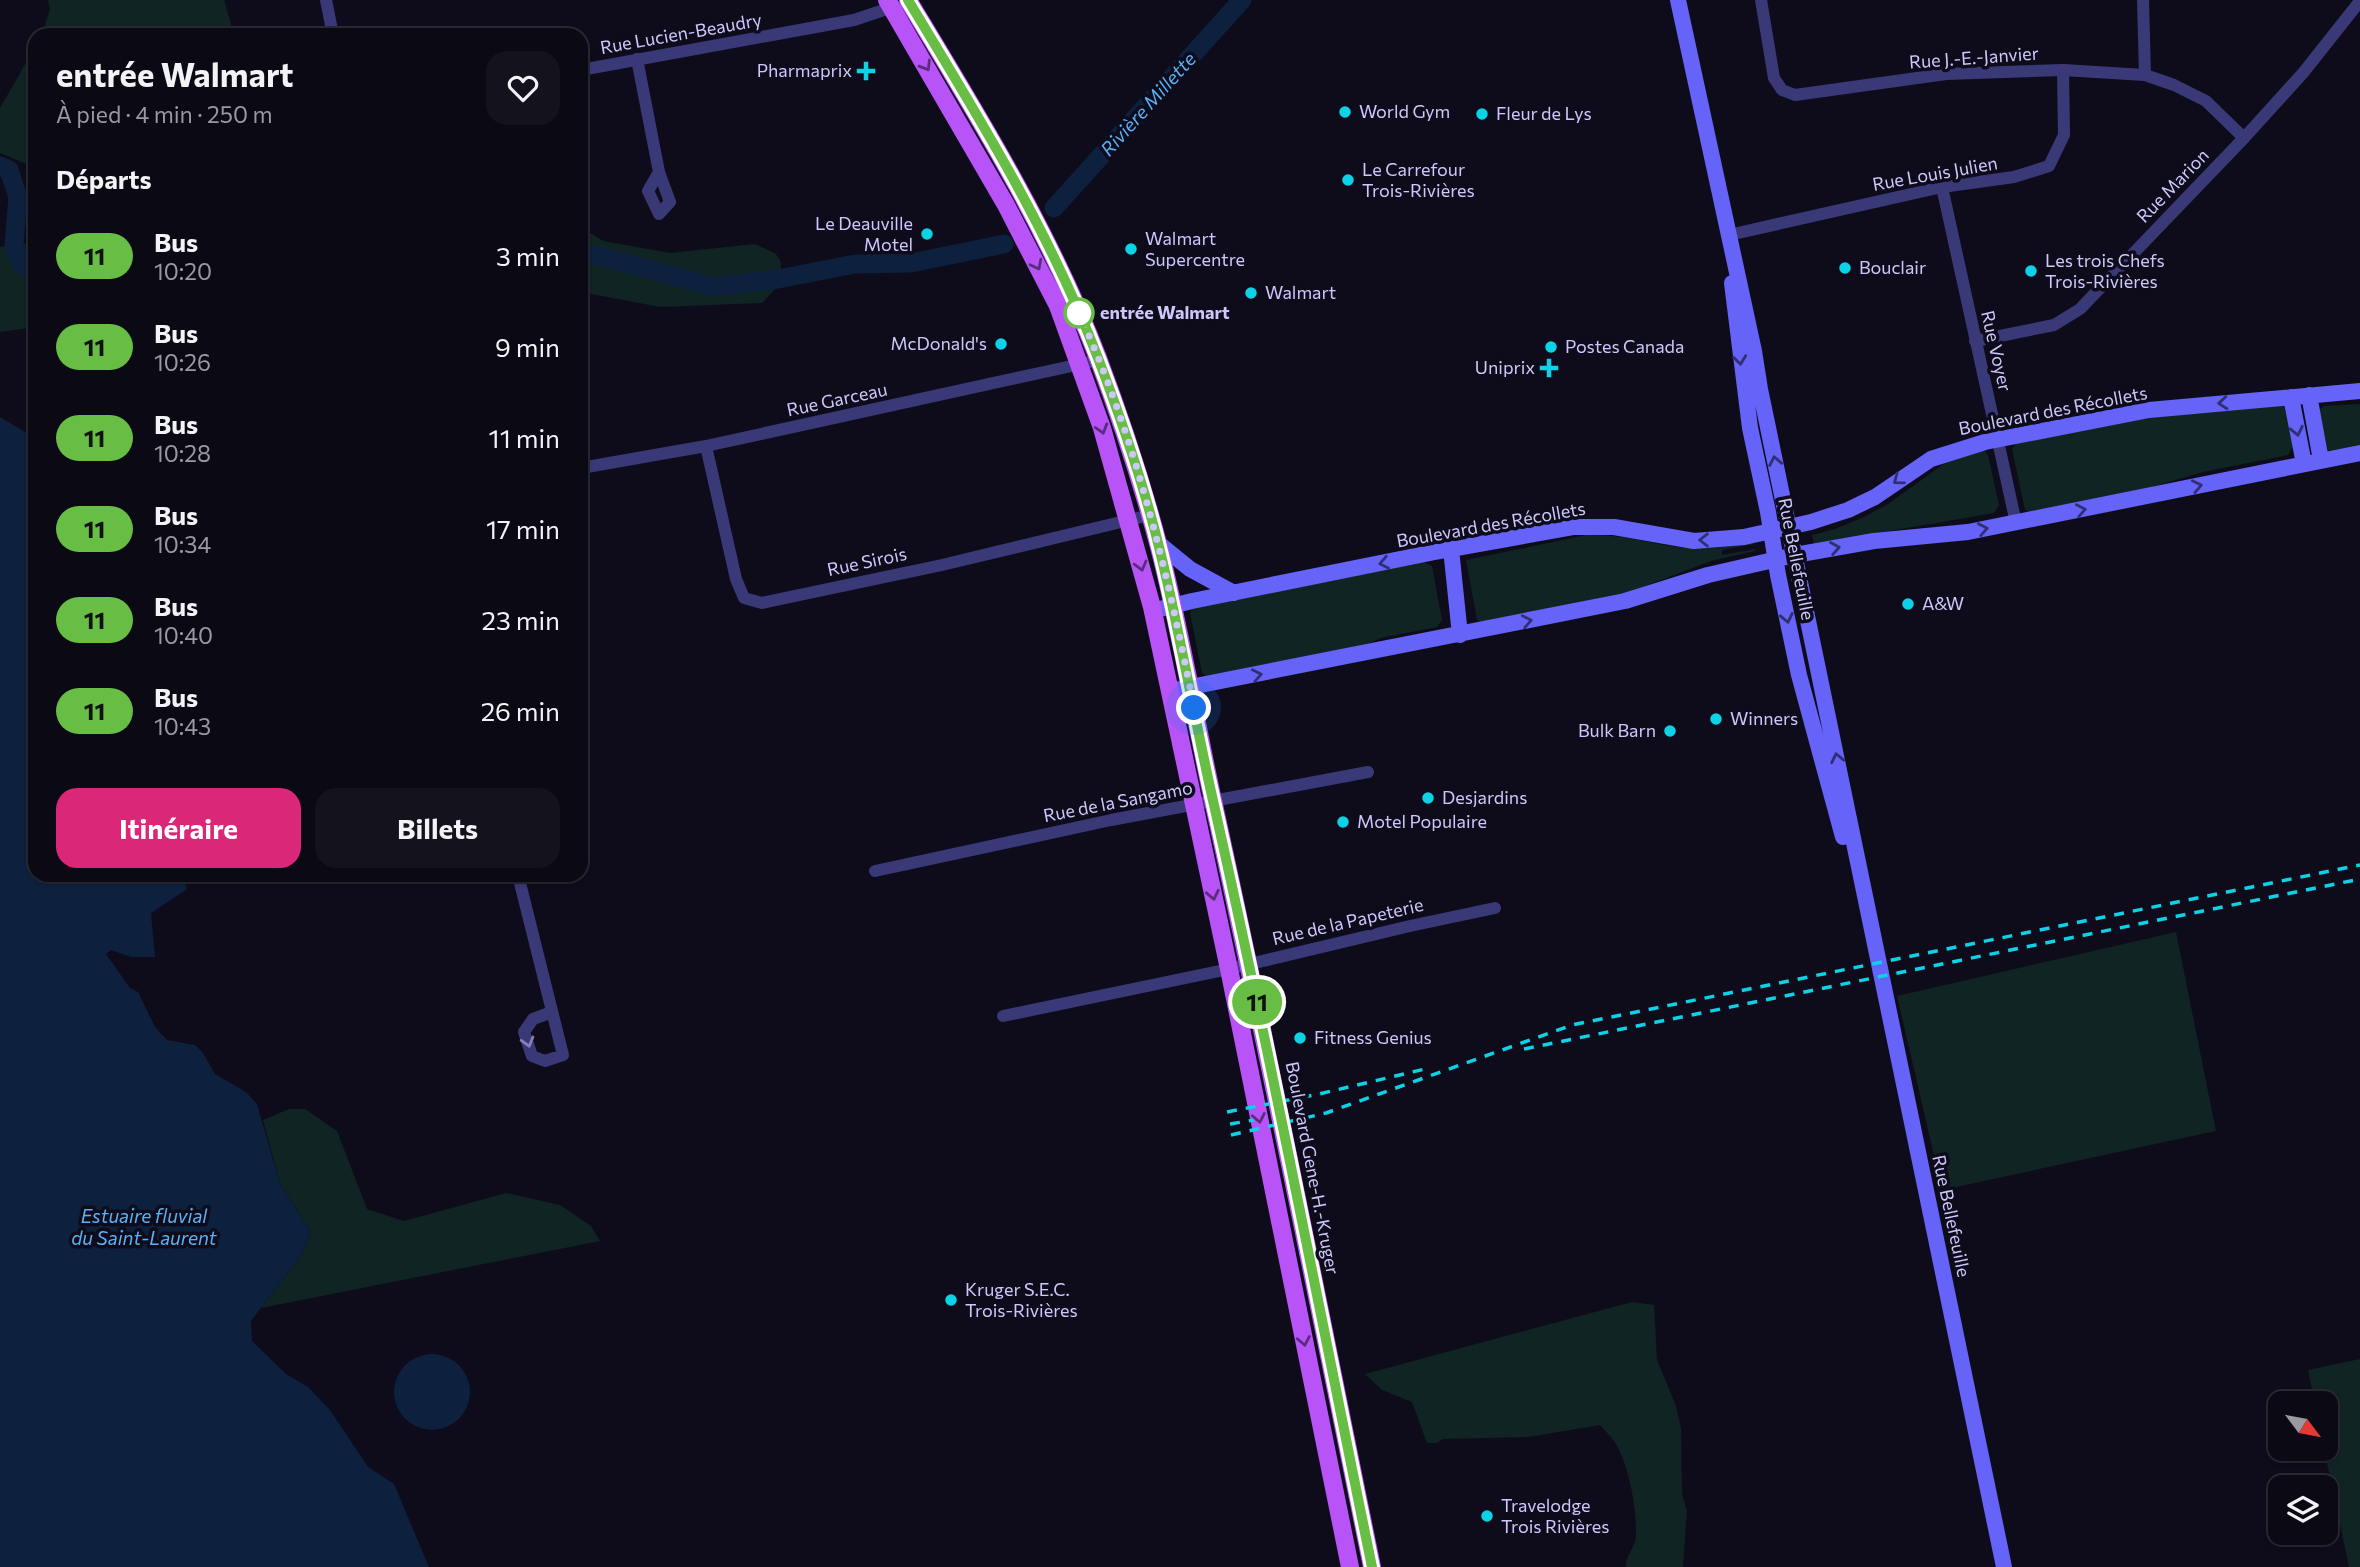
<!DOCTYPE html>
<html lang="fr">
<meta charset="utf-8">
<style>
:root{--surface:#0a0914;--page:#13121d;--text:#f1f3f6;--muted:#999aa0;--line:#2a2a34;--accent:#db2777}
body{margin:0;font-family:Commissioner,sans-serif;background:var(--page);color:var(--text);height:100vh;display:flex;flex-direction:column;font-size:26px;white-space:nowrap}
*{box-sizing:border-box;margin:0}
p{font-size:23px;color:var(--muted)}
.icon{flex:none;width:38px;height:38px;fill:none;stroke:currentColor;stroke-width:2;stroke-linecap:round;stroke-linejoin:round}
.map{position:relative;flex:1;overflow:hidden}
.details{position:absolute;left:28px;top:28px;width:560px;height:854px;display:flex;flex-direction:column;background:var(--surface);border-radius:21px;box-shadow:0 2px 5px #0004,0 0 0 2px var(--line)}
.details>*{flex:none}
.badge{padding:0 14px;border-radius:23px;font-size:24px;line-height:46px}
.needle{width:46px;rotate:122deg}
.controls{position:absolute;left:2268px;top:1391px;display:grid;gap:14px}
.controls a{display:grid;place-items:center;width:70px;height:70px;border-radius:14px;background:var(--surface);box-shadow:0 2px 5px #0004,0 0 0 2px var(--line);font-size:35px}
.you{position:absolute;width:35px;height:35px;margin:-18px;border:5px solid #fff;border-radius:50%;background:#1a73e8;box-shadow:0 0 0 10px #1a73e833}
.map>.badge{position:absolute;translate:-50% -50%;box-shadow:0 0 0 4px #fff}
h2{padding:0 28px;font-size:26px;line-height:63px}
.round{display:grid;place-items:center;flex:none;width:74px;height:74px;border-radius:21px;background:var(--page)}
.overview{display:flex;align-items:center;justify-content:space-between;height:119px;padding:0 28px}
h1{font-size:33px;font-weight:700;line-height:52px}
.action{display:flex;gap:14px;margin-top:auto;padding:14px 28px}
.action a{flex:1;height:80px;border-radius:21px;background:var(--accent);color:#fff;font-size:28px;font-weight:700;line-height:80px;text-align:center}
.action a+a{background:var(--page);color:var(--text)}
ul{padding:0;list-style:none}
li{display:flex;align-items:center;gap:21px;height:91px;padding:0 28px}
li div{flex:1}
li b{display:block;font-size:26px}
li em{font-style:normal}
li .badge{min-width:77px;font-weight:700;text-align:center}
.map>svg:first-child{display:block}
.green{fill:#0f2423}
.water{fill:#0d203d}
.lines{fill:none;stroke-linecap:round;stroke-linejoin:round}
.river{stroke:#0d203d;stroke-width:19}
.street{stroke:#3a3978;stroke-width:12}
.secondary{stroke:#6563f8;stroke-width:16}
.primary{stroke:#b854f7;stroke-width:18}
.rail{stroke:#0bd2e6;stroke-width:3.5;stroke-dasharray:10 9;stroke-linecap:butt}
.oneway{stroke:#5a2c7e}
.oneway2{stroke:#312f73}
.oneway3{stroke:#8480ba}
.line-casing{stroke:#fff;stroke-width:16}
.line{stroke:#68bd45;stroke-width:10}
.walk{stroke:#cdc8fc;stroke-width:7;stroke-dasharray:0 12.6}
.poi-dot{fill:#0bd2e6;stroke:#0e0c1b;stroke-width:2.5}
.stop-dot{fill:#fff;stroke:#68bd45;stroke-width:3.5}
.labels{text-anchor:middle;stroke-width:7;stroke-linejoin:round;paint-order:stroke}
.street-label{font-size:18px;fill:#cdc8fc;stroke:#0e0c1b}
.poi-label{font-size:18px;fill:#cdc8fc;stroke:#0e0c1b;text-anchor:start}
.stop-label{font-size:18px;font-weight:bold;fill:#cdc8fc;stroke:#0e0c1b;text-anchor:start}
.water-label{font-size:19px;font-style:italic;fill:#5bb1f7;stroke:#0e0c1b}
</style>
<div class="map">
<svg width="2360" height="1567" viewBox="0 0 2360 1567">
<rect width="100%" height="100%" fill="#0e0c1b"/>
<!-- green -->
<path class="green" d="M 48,0 L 224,0 L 234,35 L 42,35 L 50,9 Z
M 35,47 L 35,163 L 29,165 L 0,153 L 0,108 Z
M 581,227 L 603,241 L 670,253 L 755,244 L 776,254 L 781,262 L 780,284 L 762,303 L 660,307 L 581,292 Z
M 35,242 L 35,327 L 0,332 L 0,247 Z
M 2360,404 L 2360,446 L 2328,451 L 2319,410 L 2324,406 Z
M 2283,405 L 2286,410 L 2293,447 L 2288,455 L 2203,472 L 2141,490 L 2031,512 L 2025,510 L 2012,449 L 2016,443 L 2119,422 L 2174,414 Z
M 1984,450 L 1988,455 L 1999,505 L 1994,513 L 1814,544 L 1812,535 L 1835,529 L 1864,517 L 1888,504 L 1945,463 Z
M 1586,535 C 1621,534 1644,542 1677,547 C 1703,550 1728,547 1753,542 L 1754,544 L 1722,550 L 1722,555 L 1755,549 L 1755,551 L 1711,561 L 1629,592 L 1482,623 L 1477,620 L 1466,560 Z
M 1424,562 L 1432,566 L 1442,620 L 1437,627 L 1381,638 L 1359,648 L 1207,677 L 1202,673 L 1190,613 L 1193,608 Z
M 2176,932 L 2216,1131 L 1942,1190 L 1897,996 Z
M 289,1109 L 305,1109 L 337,1131 L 367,1209 L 404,1221 L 506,1193 L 560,1205 L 591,1226 L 600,1241 L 261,1308 L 303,1253 L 311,1231 L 280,1184 L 263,1120 Z
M 1632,1302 L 1654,1305 L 1657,1360 L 1676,1406 L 1681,1428 L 1682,1494 L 1687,1511 L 1683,1567 L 1626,1567 C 1625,1556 1635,1548 1636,1537 C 1637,1510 1629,1463 1614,1441 C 1610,1435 1604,1430 1600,1425 L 1528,1437 L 1443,1439 L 1437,1443 L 1427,1443 L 1412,1402 L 1382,1390 L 1365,1374 Z
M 2360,1359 L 2360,1567 L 2349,1567 L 2324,1449 L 2326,1404 L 2315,1403 L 2308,1370 Z"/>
<!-- water -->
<path class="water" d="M 0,417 L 35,438 L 35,875 L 183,875 L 187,889 L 151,913 L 155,957 L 131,957 L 111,950 L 106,954 L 130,988 L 138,992 L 155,1027 L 167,1040 L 195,1045 L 203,1053 L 215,1074 L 246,1092 L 257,1104 L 280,1184 L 311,1231 L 303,1253 L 251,1321 L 252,1341 L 286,1374 L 308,1387 L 330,1410 L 368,1467 L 394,1484 L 429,1567 L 0,1567 Z
M394 1392a38 38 0 1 1 76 0a38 38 0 1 1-76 0Z"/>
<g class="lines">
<!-- river -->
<path class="river" d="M 0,166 L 9,170 L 18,197 L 14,245 L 21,264 L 35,272
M 1054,208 L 1242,0
M 581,254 L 595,255 L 715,287 L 778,279 L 855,264 L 911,263 L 1004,244"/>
<!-- street -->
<path class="street" d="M 326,0 L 333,35
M 1761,0 L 1774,78 L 1782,90 L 1795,95 L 1946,74 L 2063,70 L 2145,75 L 2174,85 L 2206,101 L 2244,138
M 2143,0 L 2145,75
M 637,59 L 659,172 L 670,202 L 659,214 L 648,191 L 659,172
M 581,70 L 854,20 L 896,6
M 1942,187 L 2016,523
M 1729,235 L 1942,187 L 2014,177 L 2049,166 L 2064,135 L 2063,70
M 1975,341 L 2054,325 L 2080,309 L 2244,138 L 2303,73 L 2360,1
M 706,446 L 736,579 L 744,598 L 762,603 L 942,565 L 1150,515
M 581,468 L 706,446 L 1099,360
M 875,871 L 1111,820 L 1368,772
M 518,875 L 563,1055 L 545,1061 L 532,1056 L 524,1032 L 533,1019 L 552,1012
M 1003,1016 L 1229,969 L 1410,926 L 1495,908"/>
<!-- secondary -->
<path class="secondary" d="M 1678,0 L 1754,351 L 1760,389 L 2004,1567
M 1732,283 L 1750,428 L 1768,512 L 1778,575 L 1799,675 L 1843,837
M 2309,395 L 2321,460
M 2291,397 L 2304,464
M 1158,543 L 1190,569 L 1234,593
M 1451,549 L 1460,635
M 1152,611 L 1192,601 L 1435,552 L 1574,527 L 1614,527 L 1694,541 L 1744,537 L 1811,522 L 1848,510 L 1875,497 L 1931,459 L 1985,442 L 2149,410 L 2360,391
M 1170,691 L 1625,601 L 1708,575 L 1795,555 L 1874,541 L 1968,532 L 2360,453"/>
<!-- primary -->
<path class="primary" d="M 887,0 L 1006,205 L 1058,306 L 1102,428 L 1152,607 L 1229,969 L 1350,1567
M 908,0 C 978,116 1049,230 1098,358 C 1121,419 1142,483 1159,547 C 1181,632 1195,719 1214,805 C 1270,1059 1320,1313 1372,1567"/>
<!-- rail -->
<path class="rail" d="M 1524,1049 L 2360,879
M 1227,1112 L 1319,1094 L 1425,1069
M 1230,1124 L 1254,1120
M 1231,1135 L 1326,1113 L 1572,1025 L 2360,865"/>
</g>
<!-- one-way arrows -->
<defs><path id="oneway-chevron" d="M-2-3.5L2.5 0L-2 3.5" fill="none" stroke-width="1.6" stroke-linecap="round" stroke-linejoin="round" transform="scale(1.75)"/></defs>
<g class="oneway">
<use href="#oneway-chevron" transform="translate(926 66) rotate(59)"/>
<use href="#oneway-chevron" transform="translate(1037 265) rotate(63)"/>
<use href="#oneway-chevron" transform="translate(1102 429) rotate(73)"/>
<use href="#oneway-chevron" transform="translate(1141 566) rotate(75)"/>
<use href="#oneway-chevron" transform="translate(1213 895) rotate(78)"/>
<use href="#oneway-chevron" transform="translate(1259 1118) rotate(79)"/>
<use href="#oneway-chevron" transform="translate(1304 1341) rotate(79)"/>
</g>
<g class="oneway2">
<use href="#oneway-chevron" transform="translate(1740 360) rotate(83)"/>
<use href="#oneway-chevron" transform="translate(2223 403) rotate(175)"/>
<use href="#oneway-chevron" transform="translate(2297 431) rotate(78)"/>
<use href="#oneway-chevron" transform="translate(1775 461) rotate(-101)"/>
<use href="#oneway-chevron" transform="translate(1898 480) rotate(143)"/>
<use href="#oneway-chevron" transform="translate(2197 486) rotate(-12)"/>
<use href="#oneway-chevron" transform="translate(2081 510) rotate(-11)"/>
<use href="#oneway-chevron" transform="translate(1983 529) rotate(-11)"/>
<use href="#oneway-chevron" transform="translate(1704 540) rotate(-180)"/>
<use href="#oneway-chevron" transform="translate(1835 548) rotate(-10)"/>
<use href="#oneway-chevron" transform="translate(1384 563) rotate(169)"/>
<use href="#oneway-chevron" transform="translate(1787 618) rotate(78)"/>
<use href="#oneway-chevron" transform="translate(1527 621) rotate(-11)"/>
<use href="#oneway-chevron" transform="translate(1257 675) rotate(-11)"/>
<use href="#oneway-chevron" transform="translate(1837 758) rotate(-102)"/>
</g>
<use class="oneway3" href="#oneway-chevron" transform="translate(528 1042) rotate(74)"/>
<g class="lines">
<defs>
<path id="line" d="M 908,0 C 978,116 1049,230 1098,358 C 1122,421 1145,488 1161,555 C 1181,638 1195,722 1214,805 C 1271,1058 1320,1313 1372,1567"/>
</defs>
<!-- line casing -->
<use href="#line" class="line-casing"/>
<!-- line -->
<use href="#line" class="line"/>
<!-- walk -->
<path class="walk" d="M 1079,313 C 1136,438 1168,574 1194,708"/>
</g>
<!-- markers -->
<g class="poi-dot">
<path d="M862.5 60.5h7v7h7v7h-7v7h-7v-7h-7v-7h7z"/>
<circle cx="1345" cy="112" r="7"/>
<circle cx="1482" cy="114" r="7"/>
<circle cx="1348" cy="180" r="7"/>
<circle cx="927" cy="234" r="7"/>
<circle cx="1131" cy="249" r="7"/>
<circle cx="1845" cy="268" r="7"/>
<circle cx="2031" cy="271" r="7"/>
<circle cx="1251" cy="293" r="7"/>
<circle cx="1001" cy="344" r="7"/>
<circle cx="1551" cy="347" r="7"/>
<path d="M1545.5 357.5h7v7h7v7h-7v7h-7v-7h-7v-7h7z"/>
<circle cx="1908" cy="604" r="7"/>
<circle cx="1716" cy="719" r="7"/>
<circle cx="1670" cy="731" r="7"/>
<circle cx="1428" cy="798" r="7"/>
<circle cx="1343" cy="822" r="7"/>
<circle cx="1300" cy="1038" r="7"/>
<circle cx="951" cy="1300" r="7"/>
<circle cx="1487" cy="1516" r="7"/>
</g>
<circle class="stop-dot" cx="1079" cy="313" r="14"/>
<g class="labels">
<!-- street labels -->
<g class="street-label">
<text transform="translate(681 34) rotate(-10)" y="6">Rue Lucien-Beaudry</text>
<text transform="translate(1974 58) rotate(-4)" y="6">Rue J.-E.-Janvier</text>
<text transform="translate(1935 174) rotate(-10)" y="6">Rue Louis Julien</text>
<text transform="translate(2173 186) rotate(-46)" y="6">Rue Marion</text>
<text transform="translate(1996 351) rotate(77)" y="6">Rue Voyer</text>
<text transform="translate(837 400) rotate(-12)" y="6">Rue Garceau</text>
<text transform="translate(2053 411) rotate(-11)" y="6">Boulevard des Récollets</text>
<text transform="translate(1491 525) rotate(-10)" y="6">Boulevard des Récollets</text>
<text transform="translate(1796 559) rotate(79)" y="6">Rue Bellefeuille</text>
<text transform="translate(867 562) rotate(-12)" y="6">Rue Sirois</text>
<text transform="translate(1118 802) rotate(-11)" y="6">Rue de la Sangamo</text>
<text transform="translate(1348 922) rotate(-13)" y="6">Rue de la Papeterie</text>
<text transform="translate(1312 1168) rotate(79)" y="6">Boulevard Gene-H.-Kruger</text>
<text transform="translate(1951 1216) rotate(78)" y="6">Rue Bellefeuille</text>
</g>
<!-- poi labels -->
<g class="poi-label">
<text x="852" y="77" text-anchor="end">Pharmaprix</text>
<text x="1359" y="118">World Gym</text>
<text x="1496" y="120">Fleur de Lys</text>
<text x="1362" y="176">Le Carrefour<tspan x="1362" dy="21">Trois-Rivières</tspan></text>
<text x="913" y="230" text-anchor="end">Le Deauville<tspan x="913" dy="21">Motel</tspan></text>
<text x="1145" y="245">Walmart<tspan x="1145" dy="21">Supercentre</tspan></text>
<text x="2045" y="267">Les trois Chefs<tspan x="2045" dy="21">Trois-Rivières</tspan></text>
<text x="1859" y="274">Bouclair</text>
<text x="1265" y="299">Walmart</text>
<text x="987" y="350" text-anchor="end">McDonald's</text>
<text x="1565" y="353">Postes Canada</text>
<text x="1535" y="374" text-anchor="end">Uniprix</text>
<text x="1922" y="610">A&amp;W</text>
<text x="1730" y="725">Winners</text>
<text x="1656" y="737" text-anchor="end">Bulk Barn</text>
<text x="1442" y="804">Desjardins</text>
<text x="1357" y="828">Motel Populaire</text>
<text x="1314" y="1044">Fitness Genius</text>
<text x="965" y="1296">Kruger S.E.C.<tspan x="965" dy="21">Trois-Rivières</tspan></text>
<text x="1501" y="1512">Travelodge<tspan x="1501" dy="21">Trois Rivières</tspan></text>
</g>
<!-- stop labels -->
<g class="stop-label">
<text x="1100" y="319">entrée Walmart</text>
</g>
<!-- water labels -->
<g class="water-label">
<text transform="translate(1148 104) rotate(-48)" y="7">Rivière Millette</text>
<text x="144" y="1223">Estuaire fluvial<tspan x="144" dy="22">du Saint-Laurent</tspan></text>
</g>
</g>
</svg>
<div class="controls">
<a><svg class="needle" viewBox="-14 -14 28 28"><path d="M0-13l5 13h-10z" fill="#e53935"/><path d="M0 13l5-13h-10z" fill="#999aa0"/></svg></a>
<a><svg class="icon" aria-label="layers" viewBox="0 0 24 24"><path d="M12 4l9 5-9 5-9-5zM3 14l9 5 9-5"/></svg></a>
</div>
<div class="you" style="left:1194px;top:708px"></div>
<b class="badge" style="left:1257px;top:1002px;background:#68bd45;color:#111">11</b>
<section class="details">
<div class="overview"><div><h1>entrée Walmart</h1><p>À pied · 4 min · 250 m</p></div><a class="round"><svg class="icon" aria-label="heart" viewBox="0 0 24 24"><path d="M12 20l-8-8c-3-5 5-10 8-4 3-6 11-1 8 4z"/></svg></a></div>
<h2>Départs</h2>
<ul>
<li><span class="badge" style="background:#68bd45;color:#111">11</span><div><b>Bus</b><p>10:20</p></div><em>3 min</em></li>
<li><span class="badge" style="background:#68bd45;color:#111">11</span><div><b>Bus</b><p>10:26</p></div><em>9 min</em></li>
<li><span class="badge" style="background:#68bd45;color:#111">11</span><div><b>Bus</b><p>10:28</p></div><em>11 min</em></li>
<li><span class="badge" style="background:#68bd45;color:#111">11</span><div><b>Bus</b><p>10:34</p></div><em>17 min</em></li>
<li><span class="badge" style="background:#68bd45;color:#111">11</span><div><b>Bus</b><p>10:40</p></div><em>23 min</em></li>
<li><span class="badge" style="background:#68bd45;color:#111">11</span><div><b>Bus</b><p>10:43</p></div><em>26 min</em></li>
</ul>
<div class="action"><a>Itinéraire</a><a>Billets</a></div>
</section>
</div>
